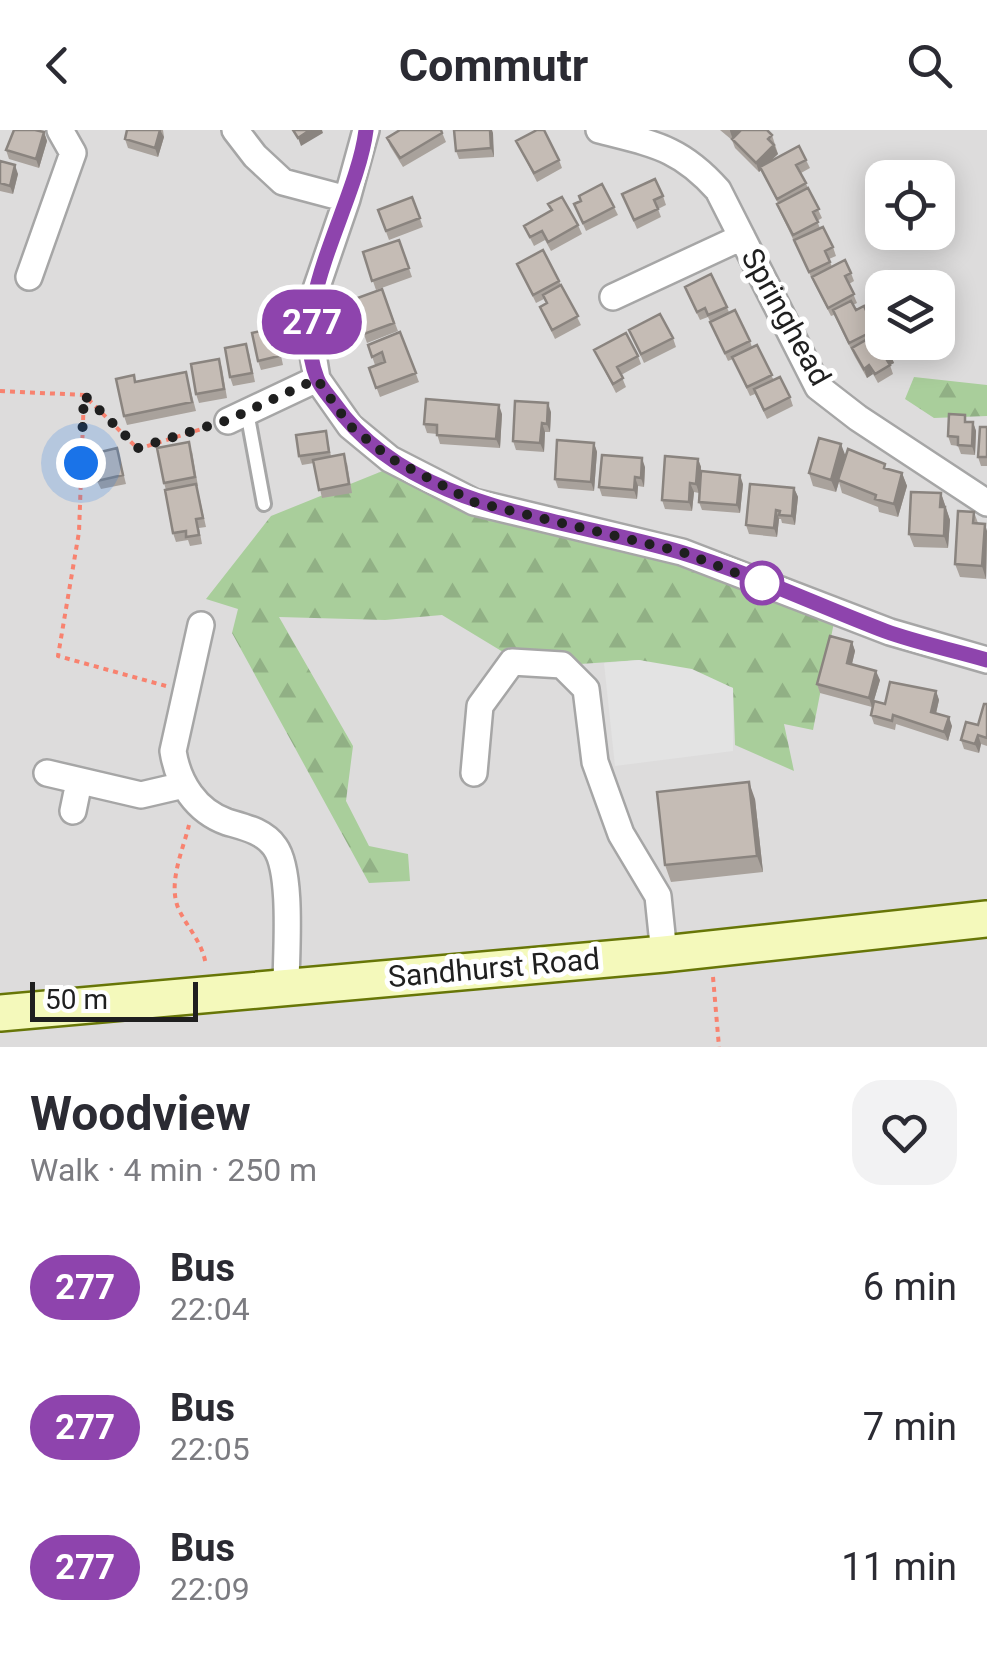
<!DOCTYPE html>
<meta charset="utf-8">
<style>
:root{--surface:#fff;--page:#f2f2f3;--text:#2b2b33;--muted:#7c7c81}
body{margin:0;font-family:Roboto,sans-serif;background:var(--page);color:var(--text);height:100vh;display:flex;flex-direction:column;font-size:38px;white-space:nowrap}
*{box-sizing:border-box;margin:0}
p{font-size:32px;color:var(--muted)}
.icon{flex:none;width:55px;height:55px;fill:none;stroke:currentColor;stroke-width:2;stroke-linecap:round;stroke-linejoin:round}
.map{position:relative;height:917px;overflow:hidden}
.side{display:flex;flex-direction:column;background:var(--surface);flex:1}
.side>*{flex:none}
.badge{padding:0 20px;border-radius:32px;font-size:35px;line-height:65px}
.buttons{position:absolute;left:865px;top:30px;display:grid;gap:20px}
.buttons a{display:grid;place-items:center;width:90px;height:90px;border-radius:20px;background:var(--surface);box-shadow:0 5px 25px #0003;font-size:50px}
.scale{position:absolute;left:30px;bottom:25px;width:168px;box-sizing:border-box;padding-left:10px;border:5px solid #1f1f1f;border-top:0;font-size:28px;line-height:35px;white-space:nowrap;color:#1f1f1f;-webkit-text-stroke:8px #fff;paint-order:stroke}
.you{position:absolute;width:50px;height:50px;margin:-25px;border:8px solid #fff;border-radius:50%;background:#1a73e8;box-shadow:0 0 0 15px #1a73e833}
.map>.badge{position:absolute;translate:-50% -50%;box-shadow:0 0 0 5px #fff}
.round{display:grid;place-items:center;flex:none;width:105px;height:105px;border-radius:30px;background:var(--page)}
.summary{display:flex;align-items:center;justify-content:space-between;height:170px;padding:0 30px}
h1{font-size:48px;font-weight:700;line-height:75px}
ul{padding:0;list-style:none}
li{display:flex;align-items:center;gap:30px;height:140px;padding:0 30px}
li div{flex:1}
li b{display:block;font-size:38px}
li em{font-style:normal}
li .badge{min-width:110px;font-weight:700;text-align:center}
header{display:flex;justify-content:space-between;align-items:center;height:130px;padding:0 30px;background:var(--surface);font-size:45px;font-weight:700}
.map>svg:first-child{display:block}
.residential{fill:#dddcdc;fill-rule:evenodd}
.forest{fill:url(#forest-firs)}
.parking{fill:#e3e3e3}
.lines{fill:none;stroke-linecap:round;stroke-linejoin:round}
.lane-casing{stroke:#a6a6a6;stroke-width:18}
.street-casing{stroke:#a6a6a6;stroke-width:30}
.secondary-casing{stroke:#677607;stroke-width:40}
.path{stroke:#f8826f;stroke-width:4;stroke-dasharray:5 5;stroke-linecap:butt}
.lane{stroke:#fff;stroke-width:12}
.street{stroke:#fff;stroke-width:25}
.secondary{stroke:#f4f9bb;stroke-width:35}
.wall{fill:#a9a29c}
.shaded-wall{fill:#8a847f}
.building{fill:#c5bcb5;stroke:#8a847f;stroke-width:2.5}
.line-casing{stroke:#fff;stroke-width:22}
.line{stroke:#8e44ad;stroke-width:15}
.walk{stroke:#1f1f1f;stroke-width:10;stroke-dasharray:0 18}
.stop-dot{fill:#fff;stroke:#8e44ad;stroke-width:5}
.labels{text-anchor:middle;stroke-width:10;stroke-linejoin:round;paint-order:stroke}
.street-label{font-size:30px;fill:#1f1f1f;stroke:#fff}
</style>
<header><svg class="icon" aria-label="back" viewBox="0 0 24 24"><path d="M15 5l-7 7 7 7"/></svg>Commutr<svg class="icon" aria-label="search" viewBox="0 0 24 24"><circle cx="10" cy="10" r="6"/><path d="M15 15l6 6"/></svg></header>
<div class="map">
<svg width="987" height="917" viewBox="0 0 987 917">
<defs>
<pattern id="forest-firs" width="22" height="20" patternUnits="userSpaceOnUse" patternTransform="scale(2.5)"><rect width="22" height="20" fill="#a9ce9b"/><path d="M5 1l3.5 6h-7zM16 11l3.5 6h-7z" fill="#91b085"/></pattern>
</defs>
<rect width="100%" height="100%" fill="#f0ede6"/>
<!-- residential -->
<path class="residential" d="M 0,0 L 987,0 L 987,917 L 0,917 ZM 882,48 L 938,48 L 938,102 L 882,102 ZM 882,158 L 938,158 L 938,212 L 882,212 Z"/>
<!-- forest -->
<path class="forest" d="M 914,247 L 987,255 L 987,286 L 934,288 L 905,269 Z
M 385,340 L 681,430 L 835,487 L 813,600 L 784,594 L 794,641 L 735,615 L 733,558 L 639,530 L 580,534 L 562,527 L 508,525 L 442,485 L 385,490 L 279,487 L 353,616 L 346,671 L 369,716 L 408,724 L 410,751 L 369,753 L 232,503 L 238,479 L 206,469 L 271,386 Z"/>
<!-- parking -->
<path class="parking" d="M 639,530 L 692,539 L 733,558 L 733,621 L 615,636 L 604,533 Z"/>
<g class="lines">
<defs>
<path id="lane" d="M 247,282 L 264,374"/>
<path id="street" d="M 235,0 L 255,26 L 283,52 L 347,69
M 366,0 L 347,69 L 314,165 L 311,212 L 317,249 L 350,296 L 390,329 L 474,372 L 682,422 L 890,502 L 987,530
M 599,0 C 653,14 680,17 718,60 L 818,257 L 858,288 L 987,373
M 29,147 L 73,23 L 60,0
M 613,167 L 742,107
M 228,291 L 317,249
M 201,495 L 173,621 C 178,653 196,681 227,692 C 244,697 264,701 275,717 C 293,742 286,824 286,857
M 47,643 L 141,665 L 184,655
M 474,643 L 480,576 L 512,532 L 562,535 L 586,559 L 595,632 L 621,704 L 658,766 L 664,824
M 73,681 L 79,652"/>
<path id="secondary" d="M 0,883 L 664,824 L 987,789"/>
</defs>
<!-- lane casing -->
<use href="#lane" class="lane-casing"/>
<!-- street casing -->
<use href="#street" class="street-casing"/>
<!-- secondary casing -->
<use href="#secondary" class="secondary-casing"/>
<!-- path -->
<path class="path" d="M 0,261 L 84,265 L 138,319 L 205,298
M 84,265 L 79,402 L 58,526 L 166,556
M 189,695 C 183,720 167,754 179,780 C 189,800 203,813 206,836
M 713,847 L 719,917"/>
<!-- lane -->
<use href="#lane" class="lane"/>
<!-- street -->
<use href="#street" class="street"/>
<!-- secondary -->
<use href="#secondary" class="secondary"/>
</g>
<!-- wall -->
<path class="wall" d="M 127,0 L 163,0 L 164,7 L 158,27 L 128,18 L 125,9 Z
M 441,0 L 446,12 L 403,37 L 390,16 L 387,8 Z
M 454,0 L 492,0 L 494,27 L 459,29 L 456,21 Z
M 720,0 L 740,0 L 772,5 L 778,24 L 769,32 L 806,30 L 810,38 L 801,43 L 822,88 L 817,91 L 820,98 L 833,117 L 836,126 L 829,129 L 832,137 L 851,143 L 854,151 L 849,154 L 857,173 L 853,175 L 856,180 L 864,176 L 876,203 L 890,224 L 894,233 L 890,235 L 893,244 L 878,253 L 873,244 L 867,248 L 855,227 L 834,185 L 831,186 L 813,151 L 780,82 L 777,74 L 778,73 L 761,40 L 759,42 L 735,18 L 732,10 Z
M 44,2 L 47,11 L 39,38 L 9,29 L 6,20 Z
M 516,11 L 559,30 L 562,38 L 537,52 Z
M 0,31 L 18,44 L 13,64 L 0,61 Z
M 622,64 L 663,66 L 666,75 L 658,79 L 661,87 L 637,99 Z
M 412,67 L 423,97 L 389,110 L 378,80 Z
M 574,74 L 614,77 L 618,85 L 586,101 Z
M 578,95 L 582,104 L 551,121 L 545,110 L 534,116 L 524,96 Z
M 399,110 L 412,147 L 376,160 L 363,122 Z
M 517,134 L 559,151 L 581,195 L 555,209 L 540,177 L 546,173 L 544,169 L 536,173 Z
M 711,144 L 729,182 L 750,211 L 752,217 L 774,250 L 790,267 L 793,276 L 767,289 L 755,264 L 750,266 L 733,229 L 728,231 L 708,187 L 700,190 L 688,165 L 685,157 Z
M 382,159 L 398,201 L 367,213 L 352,170 Z
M 629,200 L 673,208 L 676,217 L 644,233 Z
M 400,202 L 419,252 L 380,267 L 369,238 L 375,235 L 368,215 Z
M 277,207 L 283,235 L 261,240 L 258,231 Z
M 594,220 L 638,226 L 641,234 L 621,245 L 626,257 L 616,263 Z
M 249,223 L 255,252 L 233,256 L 230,247 Z
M 219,229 L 222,238 L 227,268 L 199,273 L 196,264 Z
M 186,242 L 196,281 L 127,295 L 124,286 L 137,252 Z
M 551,282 L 550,302 L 545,302 L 544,322 L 516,320 L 513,311 Z
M 502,284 L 500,318 L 440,314 L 437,304 L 427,303 L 424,294 Z
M 968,292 L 973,292 L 976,301 L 975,325 L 961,324 L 958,316 L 951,315 L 948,306 Z
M 987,297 L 987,336 L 981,336 L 978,327 Z
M 326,301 L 331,326 L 347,333 L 352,363 L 322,368 L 314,333 L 302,335 L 299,326 Z
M 594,313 L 597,322 L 594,361 L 558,358 L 555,349 Z
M 117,318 L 126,354 L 101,359 L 97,351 Z
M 192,321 L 198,356 L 197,356 L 206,397 L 199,398 L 202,414 L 190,416 L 188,410 L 176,412 L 173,403 L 166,360 L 164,353 Z
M 845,326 L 902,343 L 907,356 L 898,387 L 879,382 L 878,377 L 842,363 L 839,352 L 836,362 L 813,356 L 809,343 Z
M 698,329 L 701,337 L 699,363 L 694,362 L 692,381 L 665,379 L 662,370 Z
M 645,337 L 644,357 L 638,356 L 637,369 L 602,366 L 599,357 Z
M 743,354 L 740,383 L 702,380 L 699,372 Z
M 794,358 L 798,367 L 795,395 L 782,393 L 781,389 L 779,389 L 777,407 L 749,404 L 746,395 Z
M 941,363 L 950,390 L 948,418 L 914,417 L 909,404 Z
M 974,382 L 978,393 L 987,401 L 986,449 L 960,447 L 955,434 Z
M 852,512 L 855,521 L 852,534 L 880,550 L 872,577 L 820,563 L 817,554 Z
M 936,561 L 939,570 L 936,584 L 952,596 L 948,611 L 896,594 L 895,600 L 874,594 L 871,585 L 885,574 Z
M 987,574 L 987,616 L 981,614 L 979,623 L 964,619 L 961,610 L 978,595 Z
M 755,669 L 763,742 L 671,752 L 665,735 Z"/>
<!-- shaded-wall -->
<path class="shaded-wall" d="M 160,0 L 164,7 L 158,27 L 155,18 Z
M 310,0 L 322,0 L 323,3 L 301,16 L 298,8 Z
M 490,0 L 492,0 L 493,3 L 494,27 L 491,18 Z
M 730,0 L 740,0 L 733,10 L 730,1 Z
M 44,2 L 47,11 L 39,38 L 36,29 Z
M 774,15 L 778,24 L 759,42 L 756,33 Z
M 15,35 L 18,44 L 13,64 L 10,56 Z
M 890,224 L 894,233 L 888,236 L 885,227 Z
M 869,235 L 873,244 L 867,248 L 864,239 Z
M 548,273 L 551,282 L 550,302 L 547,294 Z
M 499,275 L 502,284 L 500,318 L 496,309 Z
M 973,292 L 976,301 L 975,325 L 972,316 Z
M 542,293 L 545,302 L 544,322 L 540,313 Z
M 594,313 L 597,322 L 594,361 L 591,352 Z
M 841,314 L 846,327 L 836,362 L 831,350 Z
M 642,328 L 645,337 L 644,357 L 641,348 Z
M 698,329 L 701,337 L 699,363 L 696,354 Z
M 902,343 L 907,356 L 898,387 L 894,374 Z
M 740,345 L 743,354 L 740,383 L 737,375 Z
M 635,347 L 638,356 L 637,369 L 634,360 Z
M 690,353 L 694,362 L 692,381 L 689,372 Z
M 794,358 L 798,367 L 795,395 L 792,386 Z
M 941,363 L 950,390 L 948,418 L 944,406 L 940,377 Z
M 776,380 L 779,389 L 777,407 L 774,398 Z
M 985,394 L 987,401 L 986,449 L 982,436 Z
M 852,512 L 855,521 L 850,542 L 847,533 Z
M 876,541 L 880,550 L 872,577 L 869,568 Z
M 936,561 L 939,570 L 934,591 L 931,582 Z
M 949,587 L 952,596 L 948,611 L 944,602 Z
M 978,605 L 981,614 L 979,623 L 975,614 Z
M 749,652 L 755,669 L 763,742 L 757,726 Z"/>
<!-- building -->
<path class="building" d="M 14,0 L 35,0 L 44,2 L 36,29 L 6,20 Z
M 127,0 L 160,0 L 155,18 L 125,9 Z
M 293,0 L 310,0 L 298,8 Z
M 400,0 L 441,0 L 442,3 L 400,28 L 387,8 Z
M 454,0 L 490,0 L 491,18 L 456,21 Z
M 537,0 L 544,0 L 559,30 L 534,43 L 516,11 Z
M 741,0 L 767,0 L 772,5 L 768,9 L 774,15 L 756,33 L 732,9 Z
M 799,16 L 806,30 L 796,35 L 806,53 L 777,69 L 760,37 Z
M 0,31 L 15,35 L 10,56 L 0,53 Z
M 655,49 L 663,66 L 654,70 L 658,79 L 634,90 L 622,64 Z
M 602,54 L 614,77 L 583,93 L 574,74 L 581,71 L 579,66 Z
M 808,58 L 819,79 L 813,82 L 818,92 L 793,105 L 777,74 Z
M 412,67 L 420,88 L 386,101 L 378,80 Z
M 562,67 L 578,95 L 548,112 L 542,101 L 530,107 L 524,96 L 552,80 L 548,74 Z
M 823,97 L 833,117 L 825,121 L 830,132 L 809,142 L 794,110 Z
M 399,110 L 409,138 L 372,151 L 363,122 Z
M 543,120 L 559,151 L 533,165 L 517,134 Z
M 845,130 L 851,143 L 845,146 L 854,164 L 828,178 L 812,147 Z
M 711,144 L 727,177 L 708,185 L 705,178 L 697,182 L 685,157 Z
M 561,155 L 578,186 L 552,200 L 540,177 L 547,173 L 543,165 Z
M 382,159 L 394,193 L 364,204 L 352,170 Z
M 851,171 L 856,180 L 864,176 L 875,200 L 849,213 L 833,180 Z
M 735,180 L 750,211 L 725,223 L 710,192 Z
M 660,184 L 673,208 L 641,224 L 629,200 Z
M 274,198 L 279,226 L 258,231 L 252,203 Z
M 400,202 L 416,243 L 376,258 L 369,238 L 385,232 L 382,222 L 372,227 L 368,215 Z
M 626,203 L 638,226 L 617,237 L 623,248 L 613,254 L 594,220 Z
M 878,203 L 890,224 L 885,227 L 890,235 L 875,244 L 869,235 L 864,239 L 852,218 Z
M 246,214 L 252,243 L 230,247 L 225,218 Z
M 757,215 L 772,245 L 747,257 L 732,227 Z
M 219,229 L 224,259 L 196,264 L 191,234 Z
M 186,242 L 192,272 L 124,286 L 116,249 L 134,245 L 135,252 Z
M 780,247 L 790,267 L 764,280 L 754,259 Z
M 426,269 L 499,275 L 496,309 L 437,305 L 437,295 L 424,294 Z
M 515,271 L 548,273 L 547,294 L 542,293 L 540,313 L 513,311 Z
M 949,284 L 965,285 L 965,292 L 973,292 L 972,316 L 958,315 L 958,307 L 948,306 Z
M 980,297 L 987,297 L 987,327 L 978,327 Z
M 326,301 L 329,322 L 299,326 L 296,305 Z
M 819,308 L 841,314 L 831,350 L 809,343 Z
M 557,310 L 594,313 L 591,352 L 555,349 Z
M 189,312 L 195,347 L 164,353 L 157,318 Z
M 117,318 L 123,345 L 97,351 L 92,324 Z
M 848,319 L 885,334 L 884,338 L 902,343 L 894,374 L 875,369 L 876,365 L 838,350 Z
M 344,324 L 349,354 L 319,360 L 313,330 Z
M 602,325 L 642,328 L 641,348 L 635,347 L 634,360 L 599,357 Z
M 665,326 L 698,329 L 696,354 L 690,353 L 689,372 L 662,370 Z
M 701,341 L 740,345 L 737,375 L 699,372 Z
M 196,354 L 203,388 L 196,389 L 199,405 L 186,407 L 186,401 L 173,403 L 165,360 Z
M 750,354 L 794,358 L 792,386 L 779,385 L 780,381 L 776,380 L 774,398 L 746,395 Z
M 911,362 L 941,363 L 940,377 L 945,377 L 944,406 L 909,404 Z
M 958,381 L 974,382 L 973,393 L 985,394 L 982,436 L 955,434 Z
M 830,506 L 852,512 L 847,533 L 876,541 L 869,568 L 817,554 Z
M 890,552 L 936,561 L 931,582 L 949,587 L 944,602 L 893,585 L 892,591 L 871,585 L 874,571 L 885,574 Z
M 984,574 L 987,574 L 987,608 L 978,605 L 975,614 L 961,610 L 966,592 L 978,595 Z
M 749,652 L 757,726 L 665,735 L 657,662 Z"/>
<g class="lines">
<defs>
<path id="line" d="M 366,0 C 357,74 287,175 317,248 C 320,257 329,266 334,273 C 410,382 564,387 680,422 C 750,443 817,475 885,501 C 918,513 953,520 987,530"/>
</defs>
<!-- line casing -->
<use href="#line" class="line-casing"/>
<!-- line -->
<use href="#line" class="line"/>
<!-- walk -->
<path class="walk" d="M 81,333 L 84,265 L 138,318 L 228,290 L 317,249 L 350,296 L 390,328 L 474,372 L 682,422 L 762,453"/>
</g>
<!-- markers -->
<circle class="stop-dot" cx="762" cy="453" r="20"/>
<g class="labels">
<!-- street labels -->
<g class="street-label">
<text transform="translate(786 187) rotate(61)" y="10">Springhead</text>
<text transform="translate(494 838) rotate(-5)" y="10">Sandhurst Road</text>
</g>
</g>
</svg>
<div class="buttons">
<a><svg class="icon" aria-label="locate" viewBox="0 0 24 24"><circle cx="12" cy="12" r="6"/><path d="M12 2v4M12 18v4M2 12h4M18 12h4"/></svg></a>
<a><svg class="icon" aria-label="layers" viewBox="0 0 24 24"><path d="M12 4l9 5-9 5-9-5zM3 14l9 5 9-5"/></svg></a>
</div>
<div class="scale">50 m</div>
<div class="you" style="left:81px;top:333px"></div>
<b class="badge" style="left:312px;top:192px;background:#8e44ad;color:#fff">277</b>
</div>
<section class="side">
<div class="summary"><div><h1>Woodview</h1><p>Walk · 4 min · 250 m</p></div><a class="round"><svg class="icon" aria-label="heart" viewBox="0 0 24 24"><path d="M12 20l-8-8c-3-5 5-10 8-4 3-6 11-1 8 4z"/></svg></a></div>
<ul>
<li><span class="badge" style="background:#8e44ad;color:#fff">277</span><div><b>Bus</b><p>22:04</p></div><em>6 min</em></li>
<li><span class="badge" style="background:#8e44ad;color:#fff">277</span><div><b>Bus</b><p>22:05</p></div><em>7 min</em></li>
<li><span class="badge" style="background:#8e44ad;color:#fff">277</span><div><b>Bus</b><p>22:09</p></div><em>11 min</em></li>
</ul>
</section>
